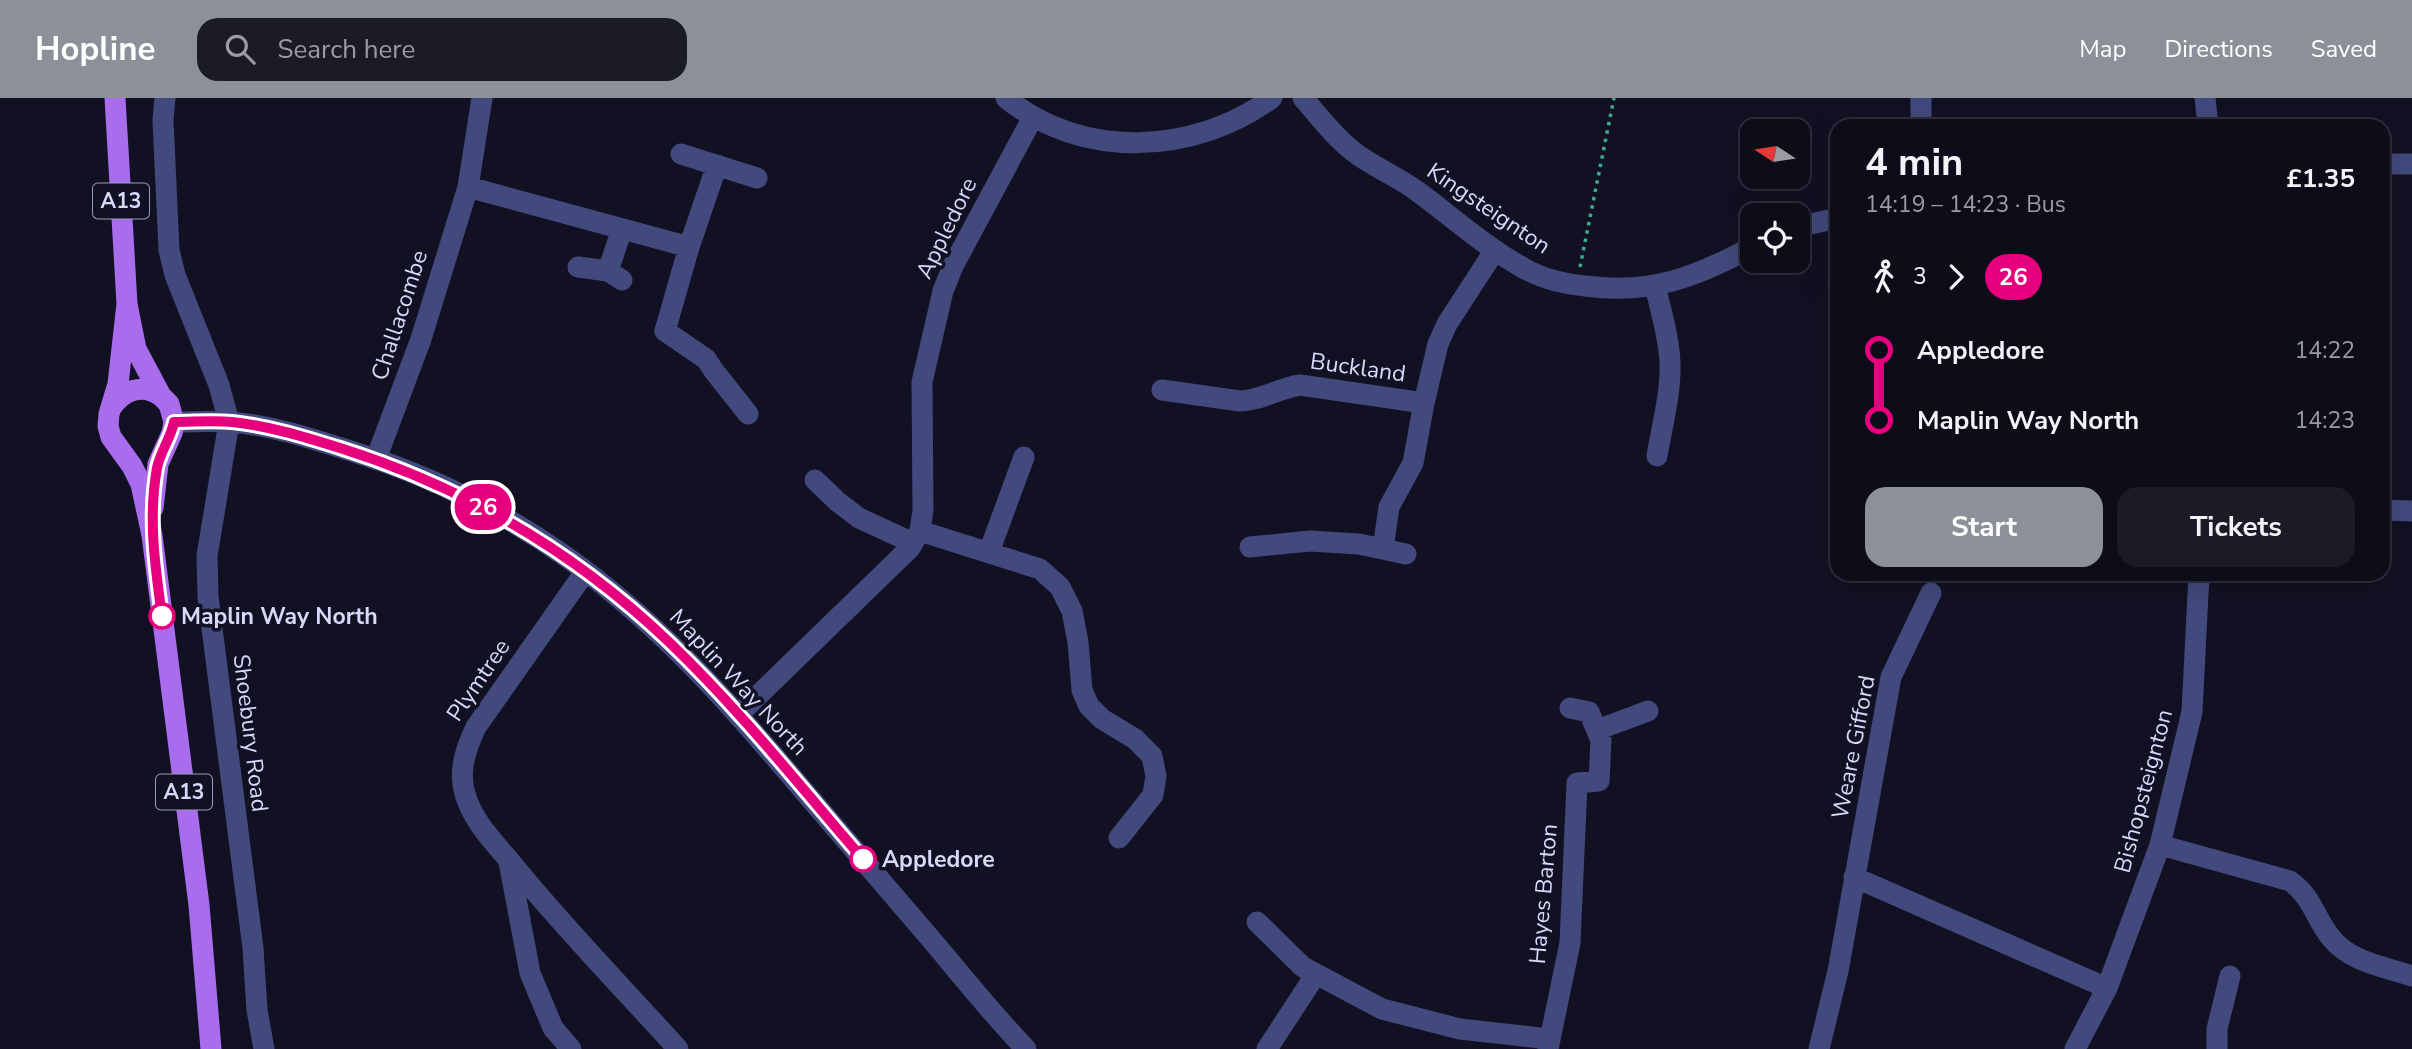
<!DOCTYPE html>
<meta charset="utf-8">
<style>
:root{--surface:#0d0d1a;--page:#1b1b27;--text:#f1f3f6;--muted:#9a9ca2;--line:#2d2d39;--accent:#8c9099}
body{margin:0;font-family:"Nunito Sans",sans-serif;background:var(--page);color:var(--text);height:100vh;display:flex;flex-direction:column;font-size:26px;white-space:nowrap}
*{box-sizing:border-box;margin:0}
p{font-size:23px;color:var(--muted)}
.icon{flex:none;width:38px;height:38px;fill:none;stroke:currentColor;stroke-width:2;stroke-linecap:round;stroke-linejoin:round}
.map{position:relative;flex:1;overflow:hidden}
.drawer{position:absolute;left:1830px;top:21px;width:560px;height:462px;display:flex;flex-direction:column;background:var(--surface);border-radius:21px;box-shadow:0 7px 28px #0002,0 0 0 2px var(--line)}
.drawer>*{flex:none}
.badge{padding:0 14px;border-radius:23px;font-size:24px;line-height:46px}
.needle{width:46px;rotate:282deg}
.controls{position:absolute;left:1740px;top:21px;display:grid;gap:14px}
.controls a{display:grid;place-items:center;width:70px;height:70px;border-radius:14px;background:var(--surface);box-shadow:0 7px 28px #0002,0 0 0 2px var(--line);font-size:35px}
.map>.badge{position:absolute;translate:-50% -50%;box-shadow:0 0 0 4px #fff}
.legs{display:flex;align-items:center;gap:10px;height:77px;padding:0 35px;font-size:23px}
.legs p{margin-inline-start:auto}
.overview{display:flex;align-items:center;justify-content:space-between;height:119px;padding:0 35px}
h1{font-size:38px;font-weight:700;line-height:52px}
.cta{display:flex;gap:14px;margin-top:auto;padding:14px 35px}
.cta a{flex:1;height:80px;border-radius:21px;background:var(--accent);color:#fff;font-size:28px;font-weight:700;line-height:80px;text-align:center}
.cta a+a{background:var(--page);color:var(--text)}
ul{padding:0 35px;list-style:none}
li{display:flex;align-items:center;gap:24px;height:70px;font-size:26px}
li i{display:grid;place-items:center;width:10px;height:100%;margin:0 9px;background:currentColor}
li i::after{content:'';width:18px;height:18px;margin:-9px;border:5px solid;border-radius:50%;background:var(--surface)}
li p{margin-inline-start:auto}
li:first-child i{background:linear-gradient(#0000 50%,currentColor 0)}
li:last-child i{background:linear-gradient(currentColor 50%,#0000 0)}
header{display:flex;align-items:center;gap:42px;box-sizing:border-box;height:98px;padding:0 35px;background:var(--accent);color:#fff}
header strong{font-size:33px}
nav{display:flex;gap:38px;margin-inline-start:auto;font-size:24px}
.search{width:490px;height:63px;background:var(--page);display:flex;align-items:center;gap:18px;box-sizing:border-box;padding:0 24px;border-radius:21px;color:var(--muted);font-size:26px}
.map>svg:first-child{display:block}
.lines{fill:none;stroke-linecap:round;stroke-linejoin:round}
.path{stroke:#3ea991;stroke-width:3.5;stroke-dasharray:3.5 5;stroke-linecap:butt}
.minor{stroke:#42497c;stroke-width:21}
.major{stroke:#a86ced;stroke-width:21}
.line-1-casing{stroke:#fff;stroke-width:16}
.line-1{stroke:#e6007e;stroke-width:10}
.stop-1-dot{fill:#fff;stroke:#e6007e;stroke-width:3.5}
.labels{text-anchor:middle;stroke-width:7;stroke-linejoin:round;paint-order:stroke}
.shield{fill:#111123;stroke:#9c9dba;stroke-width:2}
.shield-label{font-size:21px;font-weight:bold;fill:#d8d9fa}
.street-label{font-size:23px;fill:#d8d9fa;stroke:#111123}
.stop-label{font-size:23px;font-weight:bold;fill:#d8d9fa;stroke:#111123;text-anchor:start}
</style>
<header>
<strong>Hopline</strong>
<div class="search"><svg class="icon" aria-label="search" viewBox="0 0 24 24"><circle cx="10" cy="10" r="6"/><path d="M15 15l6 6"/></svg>Search here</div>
<nav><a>Map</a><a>Directions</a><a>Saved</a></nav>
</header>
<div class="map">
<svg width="2412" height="951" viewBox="0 0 2412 951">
<rect width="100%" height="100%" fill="#111123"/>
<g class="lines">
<!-- path -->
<path class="path" d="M 1580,169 L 1614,0"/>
<!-- minor -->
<path class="minor" d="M 165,0 L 163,22 L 169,152 L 175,177 L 219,287 L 229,324 L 207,458 L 208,499 L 253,850 L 257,912 L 264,951
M 1006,0 C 1082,62 1194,57 1272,0
M 1303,0 C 1319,18 1334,39 1354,54 C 1373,69 1397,78 1417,93 C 1451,118 1483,147 1520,168 C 1539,180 1563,186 1585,188 C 1650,197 1696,179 1752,149
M 2205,0 L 2208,28
M 1921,28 L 1921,0
M 681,56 L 757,80
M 2384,66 L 2412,66
M 717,67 L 689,149 L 665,233 L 706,261 L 714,273 L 748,316
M 468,89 L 689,149
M 1797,129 L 1838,120
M 578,169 L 608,173 L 622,182
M 608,173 L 622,131
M 1655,188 C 1661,213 1669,239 1670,265 C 1671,295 1662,328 1657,358
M 1162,292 L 1240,303 C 1260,303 1279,290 1300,287 L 1424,305
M 174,324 C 192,324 211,323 229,324 C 273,327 316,342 357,355 C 454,385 548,438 625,505 C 691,561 747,626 803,692 C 847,744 892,795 936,847 C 965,882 994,918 1026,951
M 376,361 L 421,241 L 468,89 L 482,0
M 815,382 L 838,404 L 859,420 L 913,445
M 2384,412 L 2412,413
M 920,433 L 1040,471 L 1060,489 L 1072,513 L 1078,544 L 1082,592 L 1089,608 L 1102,621 L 1135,641 L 1152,658 L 1156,678 L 1153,697 L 1119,740
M 1250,449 L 1310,443 L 1359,446 L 1406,456
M 1383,451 L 1389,409 L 1413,365 L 1424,305 L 1438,246 L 1447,226 L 1495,152
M 989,454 L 1024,359
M 585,474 L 476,629 C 466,650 458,673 465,696 C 473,724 495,745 513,767 C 565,831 623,890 678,951
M 739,616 L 910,450 L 920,433 L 923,412 L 922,284 L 943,193 L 953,168 L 1033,19
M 1597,632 L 1648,613
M 2160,747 L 2290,783 C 2313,799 2315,821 2332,841 C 2351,864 2385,869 2412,878
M 509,764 L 530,875 L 553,930 L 571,951
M 1854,779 L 2107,890
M 1257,824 L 1303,869 L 1382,911 L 1460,931 L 1549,941
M 1267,951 L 1316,876
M 1548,951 L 1570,845 L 1577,685 L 1599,683 L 1601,642 L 1589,614 L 1570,610
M 1819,951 L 1838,873 L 1891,579 L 1931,495
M 2075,951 L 2107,890 L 2160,747 L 2192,614 L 2199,476
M 2217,951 L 2217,931 L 2230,878"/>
<!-- major -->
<path class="major" d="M 115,0 L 127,206 L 136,251 L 161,298 L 169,306 L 174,324 L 172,335 L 158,366 L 153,410
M 127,206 L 118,286 L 109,316 L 108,328 L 111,339 L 132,368 L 141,386 L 152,437 L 199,807 L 211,951
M 111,310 C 123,292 142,285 161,298"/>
</g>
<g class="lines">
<defs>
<path id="line-1" d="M 162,518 C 155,468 148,420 157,370 C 160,354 171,340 174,324 C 193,324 213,322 232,324 C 270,328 305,339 340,350 C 464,389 576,455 669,544 C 739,611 800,688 863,761"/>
</defs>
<!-- line-1 casing -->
<use href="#line-1" class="line-1-casing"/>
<!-- line-1 -->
<use href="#line-1" class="line-1"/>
</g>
<!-- markers -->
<g class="stop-1-dot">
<circle cx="162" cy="518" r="12"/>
<circle cx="863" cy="761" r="12"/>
</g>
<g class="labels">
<!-- shield labels -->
<g class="shield">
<rect x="93" y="85.5" width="56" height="35" rx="5"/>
<rect x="156" y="676.5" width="56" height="35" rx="5"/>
</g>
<g class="shield-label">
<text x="121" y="110">A13</text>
<text x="184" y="701">A13</text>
</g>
<!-- street labels -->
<g class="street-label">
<text transform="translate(1489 110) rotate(34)" y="8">Kingsteignton</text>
<text transform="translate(946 130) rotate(-64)" y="8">Appledore</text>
<text transform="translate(399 217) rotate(-72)" y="8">Challacombe</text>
<text transform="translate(1358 269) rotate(8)" y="8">Buckland</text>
<text transform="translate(478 582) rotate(-56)" y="8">Plymtree</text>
<text transform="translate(739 584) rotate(47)" y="8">Maplin Way North</text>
<text transform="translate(251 635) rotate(83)" y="8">Shoebury Road</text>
<text transform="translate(1853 649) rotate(-79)" y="8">Weare Gifford</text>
<text transform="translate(2143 693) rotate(-75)" y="8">Bishopsteignton</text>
<text transform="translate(1543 796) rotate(-85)" y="8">Hayes Barton</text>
</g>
<!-- stop labels -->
<g class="stop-label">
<text x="181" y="526">Maplin Way North</text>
<text x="882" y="769">Appledore</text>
</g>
</g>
</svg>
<div class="controls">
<a><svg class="needle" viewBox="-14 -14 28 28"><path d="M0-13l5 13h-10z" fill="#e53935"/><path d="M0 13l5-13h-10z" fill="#9a9ca2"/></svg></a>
<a><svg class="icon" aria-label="locate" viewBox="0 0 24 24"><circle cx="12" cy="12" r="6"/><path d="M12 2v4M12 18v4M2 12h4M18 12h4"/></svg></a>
</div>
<b class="badge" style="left:483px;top:409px;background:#e6007e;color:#fff">26</b>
<section class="drawer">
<div class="overview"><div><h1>4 min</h1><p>14:19 – 14:23 · Bus</p></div><b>£1.35</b></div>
<div class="legs"><svg class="icon" aria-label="walk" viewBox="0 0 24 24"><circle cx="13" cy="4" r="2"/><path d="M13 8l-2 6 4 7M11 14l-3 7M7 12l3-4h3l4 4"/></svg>3<svg class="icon" aria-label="forward" viewBox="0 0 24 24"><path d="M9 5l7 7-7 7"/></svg><b class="badge" style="background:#e6007e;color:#fff">26</b></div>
<ul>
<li><i style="color:#e6007e"></i><b>Appledore</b><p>14:22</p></li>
<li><i style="color:#e6007e"></i><b>Maplin Way North</b><p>14:23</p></li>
</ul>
<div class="cta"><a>Start</a><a>Tickets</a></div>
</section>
</div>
